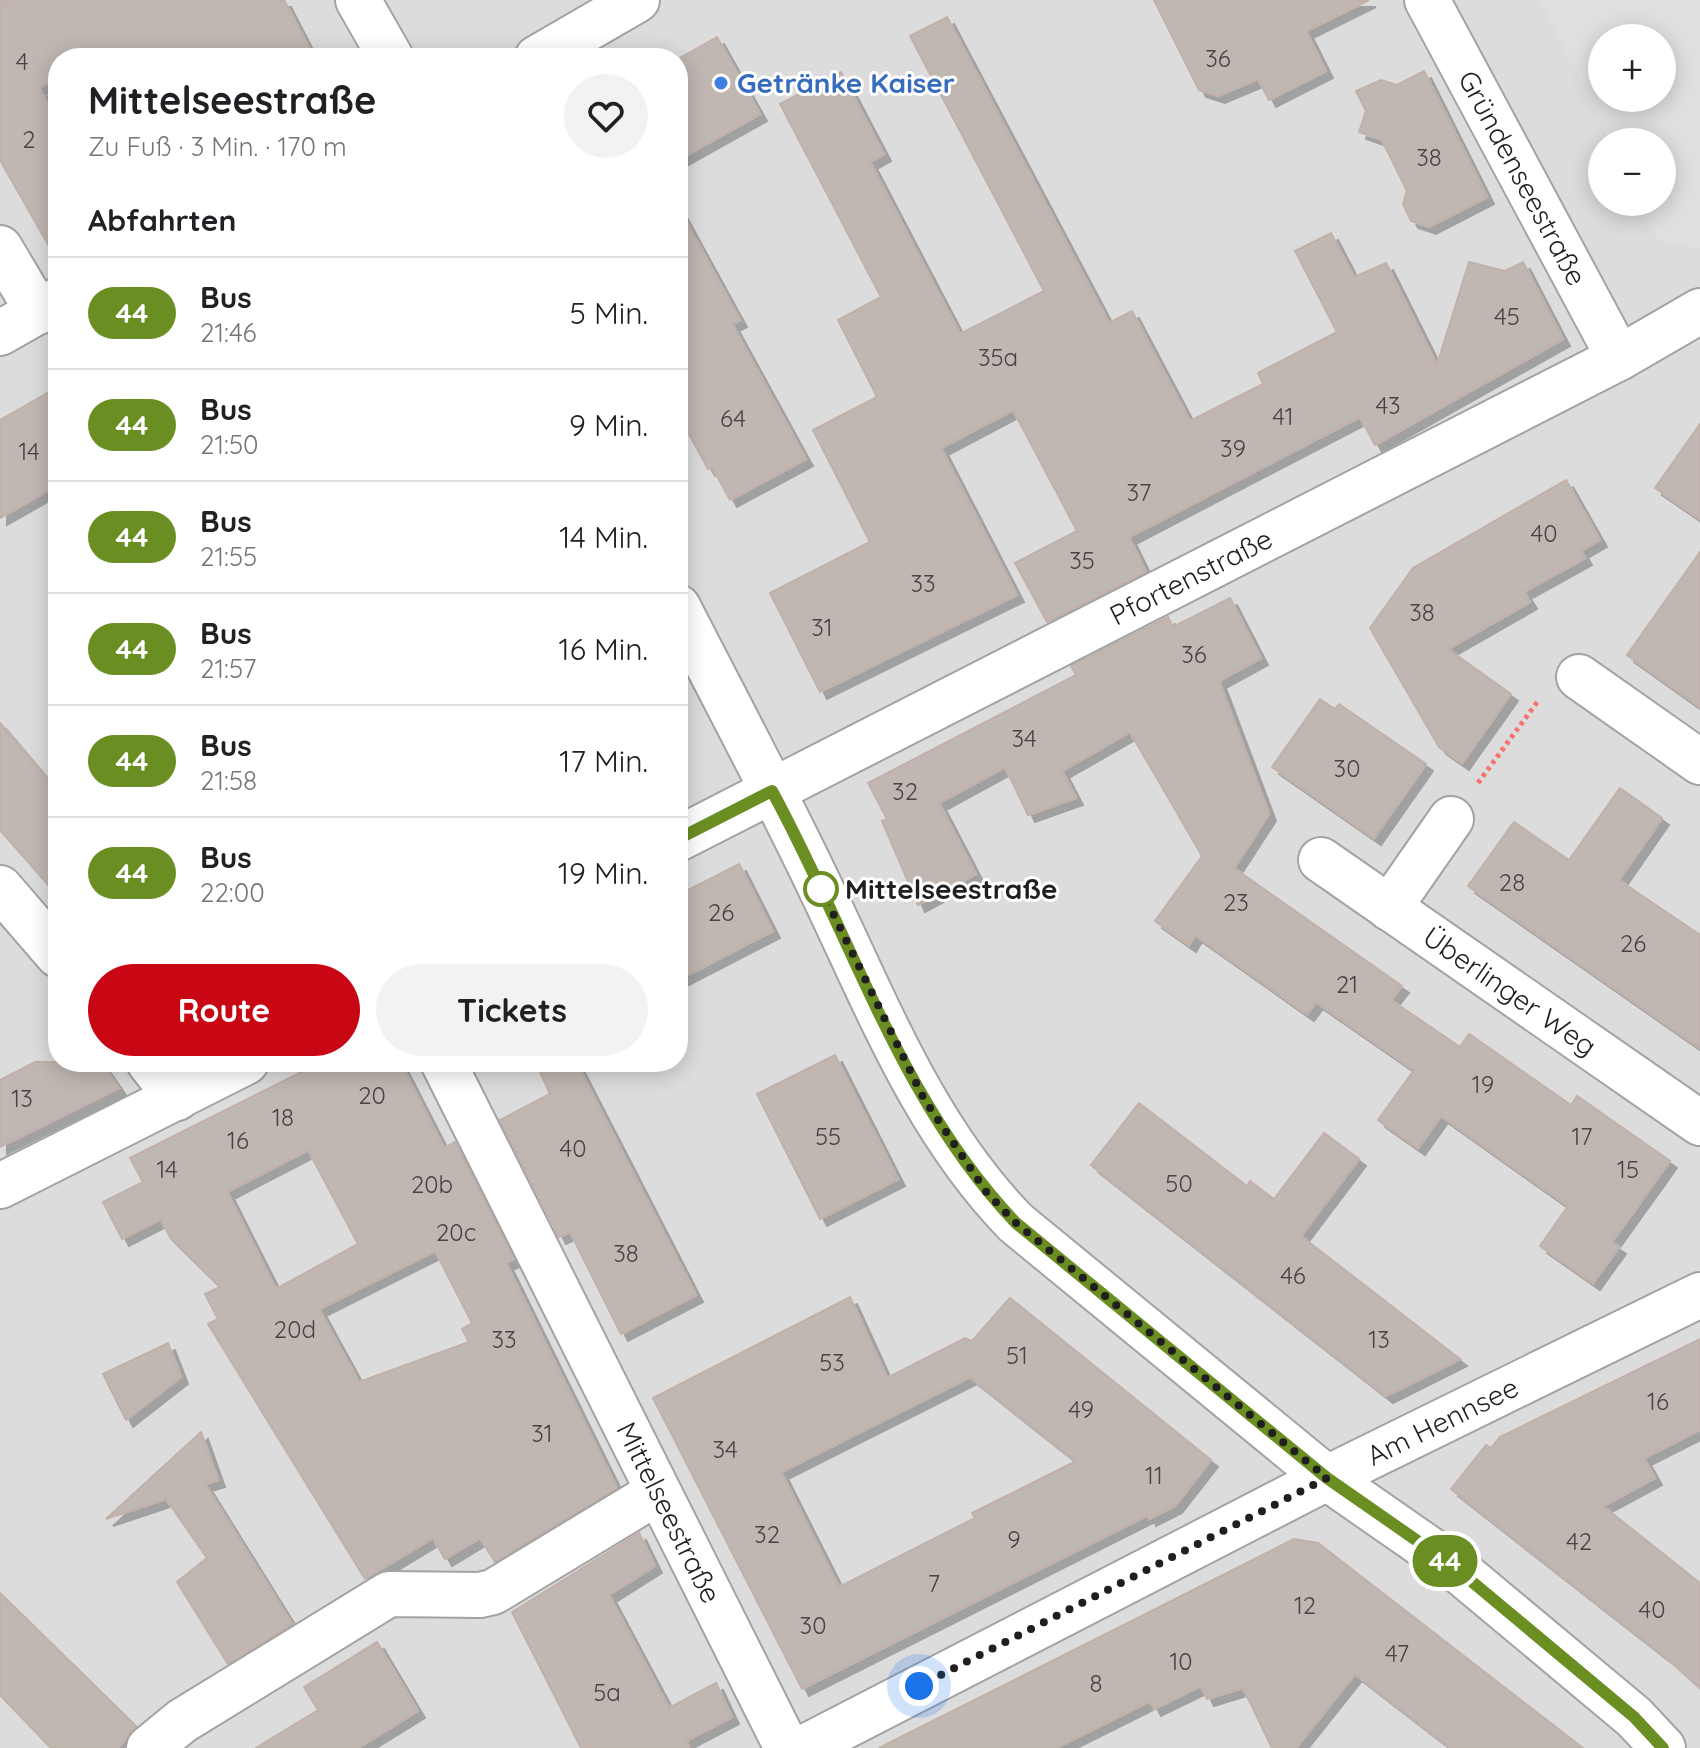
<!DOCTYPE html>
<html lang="de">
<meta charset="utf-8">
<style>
:root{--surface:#fff;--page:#f2f2f2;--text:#202124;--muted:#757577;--line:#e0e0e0;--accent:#c80614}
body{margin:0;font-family:Quicksand,sans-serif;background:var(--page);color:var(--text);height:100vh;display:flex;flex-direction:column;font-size:30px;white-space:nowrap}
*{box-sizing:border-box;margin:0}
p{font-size:26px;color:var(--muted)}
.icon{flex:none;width:44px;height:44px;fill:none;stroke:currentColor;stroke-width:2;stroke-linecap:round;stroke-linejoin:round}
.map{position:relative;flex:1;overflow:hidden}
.drawer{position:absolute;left:48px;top:48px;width:640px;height:1024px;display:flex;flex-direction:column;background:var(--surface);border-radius:32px;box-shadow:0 4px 20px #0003}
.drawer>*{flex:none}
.badge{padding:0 16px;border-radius:26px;font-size:28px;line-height:52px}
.fabs{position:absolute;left:1588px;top:24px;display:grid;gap:16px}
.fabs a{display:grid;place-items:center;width:88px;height:88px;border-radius:50%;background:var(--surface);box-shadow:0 4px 20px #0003;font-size:40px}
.you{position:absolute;width:40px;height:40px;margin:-20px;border:6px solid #fff;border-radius:50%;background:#1a73e8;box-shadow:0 0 0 12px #1a73e833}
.map>.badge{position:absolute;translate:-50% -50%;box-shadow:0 0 0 4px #fff}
h2{padding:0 40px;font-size:30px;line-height:72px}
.round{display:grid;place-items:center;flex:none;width:84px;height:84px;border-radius:42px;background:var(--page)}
.summary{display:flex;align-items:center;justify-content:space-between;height:136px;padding:0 40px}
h1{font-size:38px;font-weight:800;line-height:60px}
.action{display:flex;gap:16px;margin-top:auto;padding:16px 40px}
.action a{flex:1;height:92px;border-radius:48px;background:var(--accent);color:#fff;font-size:32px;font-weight:800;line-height:92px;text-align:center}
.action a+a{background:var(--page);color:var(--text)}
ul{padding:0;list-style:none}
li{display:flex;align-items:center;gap:24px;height:112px;padding:0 40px;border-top:2px solid var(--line)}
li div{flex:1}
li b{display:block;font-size:30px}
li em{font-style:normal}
li .badge{min-width:88px;font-weight:700;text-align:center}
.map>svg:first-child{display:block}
.residential{fill:#dddcdc;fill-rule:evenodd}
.parking{fill:#dfdfdf;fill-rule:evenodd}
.building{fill:#c0b7b2;stroke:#c1b1a8;stroke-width:2;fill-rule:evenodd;filter:url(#shadow)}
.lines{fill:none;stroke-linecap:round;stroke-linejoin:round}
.minor-casing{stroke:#a3a3a3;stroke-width:48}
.path{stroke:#f67470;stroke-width:5;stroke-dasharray:4 4;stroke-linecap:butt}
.minor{stroke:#fff;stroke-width:44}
.line-casing{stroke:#fff;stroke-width:18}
.line{stroke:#6b8e23;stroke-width:12}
.walk{stroke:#1f1f1f;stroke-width:8;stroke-dasharray:0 14.4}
.shop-dot{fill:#3f7fe0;stroke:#fff;stroke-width:3}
.stop-dot{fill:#fff;stroke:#6b8e23;stroke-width:4}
.labels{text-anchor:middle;stroke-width:6;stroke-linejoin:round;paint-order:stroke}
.number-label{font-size:24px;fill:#474544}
.shop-label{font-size:28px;font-weight:bold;fill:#366cbe;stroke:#fff;text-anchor:start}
.street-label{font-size:28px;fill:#1f1f1f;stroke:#fff}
.stop-label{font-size:28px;font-weight:bold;fill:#1f1f1f;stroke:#fff;text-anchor:start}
</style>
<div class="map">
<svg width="1700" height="1748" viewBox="0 0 1700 1748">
<defs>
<filter id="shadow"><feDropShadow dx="7" dy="7" stdDeviation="0" flood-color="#0004"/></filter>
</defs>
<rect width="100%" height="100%" fill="#efebe5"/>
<!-- residential -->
<path class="residential" d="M 0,0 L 1700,0 L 1700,1748 L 0,1748 ZM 1602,38 L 1662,38 L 1662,98 L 1602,98 ZM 58,58 L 678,58 L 678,1062 L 58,1062 ZM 1602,142 L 1662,142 L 1662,202 L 1602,202 Z"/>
<!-- parking -->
<path class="parking" d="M 1540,0 L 1700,0 L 1700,249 L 1659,241 L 1639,202 L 1662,202 L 1662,142 L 1610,142 ZM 1602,38 L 1662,38 L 1662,98 L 1602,98 Z"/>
<!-- building -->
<path class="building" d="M 0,0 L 284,0 L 314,58 L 58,58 L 58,77 L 39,88 L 58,121 L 58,262 L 0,160 Z
M 1154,0 L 1369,0 L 1306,31 L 1326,71 L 1269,100 L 1258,79 L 1218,96 L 1199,90 Z
M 947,17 L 1109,323 L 1132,311 L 1190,421 L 1263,384 L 1258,373 L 1337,332 L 1295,251 L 1331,233 L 1354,277 L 1386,263 L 1437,365 L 1469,262 L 1505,271 L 1523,262 L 1563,339 L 1375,445 L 1360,417 L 1129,537 L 1146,572 L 1047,622 L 1015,563 L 1077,531 L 1013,410 L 941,448 L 1017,595 L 820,692 L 770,593 L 870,542 L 813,430 L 877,397 L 838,320 L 881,297 L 780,104 L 841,72 L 884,154 L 870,162 L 960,334 L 1044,291 L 910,36 Z
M 717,37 L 760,114 L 678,160 L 678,59 Z
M 1424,71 L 1487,197 L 1429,227 L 1411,221 L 1403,204 L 1407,191 L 1382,140 L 1359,132 L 1366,111 L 1356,91 L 1381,80 L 1397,85 Z
M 678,207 L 740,320 L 732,324 L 806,459 L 730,500 L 712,467 L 708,469 L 678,414 Z
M 58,387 L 58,485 L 0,518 L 0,420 Z
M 1700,424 L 1700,519 L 1655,488 Z
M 1566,480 L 1600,540 L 1581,551 L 1585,558 L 1524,592 L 1530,602 L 1448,649 L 1511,694 L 1462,763 L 1439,747 L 1370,628 L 1413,568 Z
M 1700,552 L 1700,707 L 1627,655 Z
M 1230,598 L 1261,658 L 1219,681 L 1269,814 L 1234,868 L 1402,986 L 1391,1000 L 1460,1047 L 1469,1034 L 1571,1105 L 1577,1096 L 1670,1161 L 1612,1242 L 1619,1247 L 1593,1283 L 1540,1246 L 1568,1206 L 1441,1116 L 1418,1148 L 1378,1120 L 1414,1070 L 1316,1002 L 1307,1014 L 1195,935 L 1189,945 L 1155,921 L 1202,856 L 1130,732 L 1062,771 L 1076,798 L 1028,815 L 1005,767 L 939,803 L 976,874 L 918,905 L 882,821 L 887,819 L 868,783 L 1076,675 L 1071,666 L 1168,617 L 1173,627 Z
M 1320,699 L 1335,709 L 1339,704 L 1426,764 L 1374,838 L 1272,767 Z
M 0,723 L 58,791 L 58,896 L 0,830 Z
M 1620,788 L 1662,818 L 1619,880 L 1700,935 L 1700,1048 L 1468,886 L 1514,822 L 1569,860 Z
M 739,864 L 773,931 L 678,980 L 678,895 Z
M 835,1055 L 898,1179 L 820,1219 L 757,1094 Z
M 35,1062 L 101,1062 L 119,1088 L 0,1147 L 0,1080 Z
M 321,1062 L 400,1062 L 444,1148 L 455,1142 L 514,1259 L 506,1263 L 617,1488 L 495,1562 L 480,1538 L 445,1559 L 433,1538 L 365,1579 L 208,1324 L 218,1319 L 205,1294 L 220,1287 L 171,1239 L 161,1219 L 122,1239 L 103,1202 L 143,1182 L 130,1158 ZM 308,1150 L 358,1244 L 276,1289 L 227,1192 ZM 435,1251 L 472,1323 L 462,1329 L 469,1342 L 359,1382 L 319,1309 Z
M 560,1062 L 576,1062 L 696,1295 L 621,1334 L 570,1232 L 559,1237 L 500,1120 L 550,1094 L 540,1072 Z
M 1139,1103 L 1247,1186 L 1250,1181 L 1274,1199 L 1324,1133 L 1359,1159 L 1301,1236 L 1460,1359 L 1386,1396 L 1091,1165 Z
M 850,1297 L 887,1378 L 965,1338 L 972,1341 L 1010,1298 L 1211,1460 L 1175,1506 L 1149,1519 L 1148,1515 L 802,1689 L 653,1398 ZM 970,1377 L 1076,1461 L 972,1513 L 975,1518 L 839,1587 L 781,1472 Z
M 1700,1339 L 1700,1430 L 1644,1458 L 1655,1478 L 1603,1506 L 1700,1583 L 1700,1688 L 1667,1658 L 1451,1489 L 1486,1445 L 1491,1448 L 1500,1437 Z
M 168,1343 L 181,1377 L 126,1420 L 103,1374 Z
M 201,1432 L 218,1480 L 205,1484 L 292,1624 L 228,1664 L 177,1582 L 207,1558 L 166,1499 L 106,1519 Z
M 639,1533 L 655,1566 L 609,1595 L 669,1708 L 716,1683 L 732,1717 L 686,1741 L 690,1748 L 581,1748 L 512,1612 Z
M 1294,1539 L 1318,1543 L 1583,1748 L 1451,1748 L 1355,1674 L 1296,1748 L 1272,1748 L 1243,1688 L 1207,1699 L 1201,1686 L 1154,1709 L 1150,1701 L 1056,1748 L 879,1748 Z
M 0,1593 L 136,1726 L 118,1748 L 51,1748 L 0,1695 Z
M 377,1642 L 418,1711 L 358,1748 L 256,1748 L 318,1710 L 304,1687 Z"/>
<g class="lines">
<defs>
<g id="minor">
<path d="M 358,0 L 391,58"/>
<path id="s1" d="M 1427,0 L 1619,358"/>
<path d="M 537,58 L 637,0"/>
<path d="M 0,248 L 38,312"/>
<path d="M 0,333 L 58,300"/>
<path d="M 678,607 C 726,701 776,794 821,889 C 877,1005 924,1129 1016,1223 L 1327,1478 L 1452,1565 L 1634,1717 L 1663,1748"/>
<path d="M 1579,677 L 1700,762"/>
<path id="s2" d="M 678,839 L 1619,358 L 1700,311"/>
<path id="s3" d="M 1321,860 L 1700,1123"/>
<path d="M 0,888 L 58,955"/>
<path d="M 1389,908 L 1451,819"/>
<path d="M 149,1062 L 177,1098"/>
<path id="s4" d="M 443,1062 L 787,1748"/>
<path d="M 0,1186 L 246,1062"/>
<path d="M 149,1748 L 182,1721 L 389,1594 L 480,1595 L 493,1592 L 658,1492"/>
<path id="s5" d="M 803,1748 L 1327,1478 L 1700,1295"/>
</g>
</defs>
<!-- minor casing -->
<use href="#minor" class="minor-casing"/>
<!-- path -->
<path class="path" d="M 1478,783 L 1538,701"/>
<!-- minor -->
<use href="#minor" class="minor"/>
</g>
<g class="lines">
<defs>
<path id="line" d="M 678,839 L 772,791 C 851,935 900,1102 1016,1223 L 1327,1478 L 1452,1565 L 1634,1717 L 1663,1748"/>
</defs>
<!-- line casing -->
<use href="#line" class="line-casing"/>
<!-- line -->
<use href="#line" class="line"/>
<!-- walk -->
<path class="walk" d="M 821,889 L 924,1099 L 987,1193 L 1016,1223 L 1327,1478 L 919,1686"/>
</g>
<!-- markers -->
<circle class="shop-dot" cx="721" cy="83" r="8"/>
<circle class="stop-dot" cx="821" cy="889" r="16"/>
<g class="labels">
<!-- number labels -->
<g class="number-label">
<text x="1218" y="67">36</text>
<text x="22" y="70">4</text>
<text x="29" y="148">2</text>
<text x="1429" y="166">38</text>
<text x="1507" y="325">45</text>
<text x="998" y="366">35a</text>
<text x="1388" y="414">43</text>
<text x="1283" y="425">41</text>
<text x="733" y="427">64</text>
<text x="1233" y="457">39</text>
<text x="29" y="460">14</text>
<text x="1139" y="501">37</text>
<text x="1544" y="542">40</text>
<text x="1082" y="569">35</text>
<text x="923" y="592">33</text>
<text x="1422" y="621">38</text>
<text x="822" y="636">31</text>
<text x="1194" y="663">36</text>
<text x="1024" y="747">34</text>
<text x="1347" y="777">30</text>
<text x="905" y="800">32</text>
<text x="1512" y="891">28</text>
<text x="1236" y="911">23</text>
<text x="721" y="921">26</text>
<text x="1633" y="952">26</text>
<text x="1347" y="993">21</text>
<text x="1483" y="1093">19</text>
<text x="372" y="1104">20</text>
<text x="22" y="1107">13</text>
<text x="283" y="1126">18</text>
<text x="828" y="1145">55</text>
<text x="1582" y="1145">17</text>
<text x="238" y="1149">16</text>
<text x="573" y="1157">40</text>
<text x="167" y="1178">14</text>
<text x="1628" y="1178">15</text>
<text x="1179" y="1192">50</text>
<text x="432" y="1193">20b</text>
<text x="456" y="1241">20c</text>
<text x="626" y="1262">38</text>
<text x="1293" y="1284">46</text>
<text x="295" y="1338">20d</text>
<text x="504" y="1348">33</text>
<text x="1379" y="1348">13</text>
<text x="1017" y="1364">51</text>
<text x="832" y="1371">53</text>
<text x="1658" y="1410">16</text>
<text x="1081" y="1418">49</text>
<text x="542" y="1442">31</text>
<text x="725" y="1458">34</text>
<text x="1154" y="1484">11</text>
<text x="767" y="1543">32</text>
<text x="1014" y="1548">9</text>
<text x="1579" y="1550">42</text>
<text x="934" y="1592">7</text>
<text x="1305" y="1614">12</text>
<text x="1652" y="1618">40</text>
<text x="813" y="1634">30</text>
<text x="1397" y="1662">47</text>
<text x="1181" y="1670">10</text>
<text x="1096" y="1692">8</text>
<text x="607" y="1701">5a</text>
</g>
<!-- shop labels -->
<g class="shop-label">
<text x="737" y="93">Getränke Kaiser</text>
</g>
<!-- street labels -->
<g class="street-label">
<text dy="10" stroke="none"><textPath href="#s1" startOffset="202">Gründenseestraße</textPath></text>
<text dy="10" stroke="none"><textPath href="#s2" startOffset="576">Pfortenstraße</textPath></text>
<text dy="10" stroke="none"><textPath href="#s3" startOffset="230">Überlinger Weg</textPath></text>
<text dy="10" stroke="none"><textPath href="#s5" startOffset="718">Am Hennsee</textPath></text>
<text dy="10" stroke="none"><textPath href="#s4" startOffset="504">Mittelseestraße</textPath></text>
</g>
<!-- stop labels -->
<g class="stop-label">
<text x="845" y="899">Mittelseestraße</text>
</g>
</g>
</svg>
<div class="fabs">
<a>+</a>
<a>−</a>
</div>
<div class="you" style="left:919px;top:1686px"></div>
<b class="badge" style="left:1445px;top:1561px;background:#6b8e23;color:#fff">44</b>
<section class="drawer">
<div class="summary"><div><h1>Mittelseestraße</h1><p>Zu Fuß · 3 Min. · 170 m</p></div><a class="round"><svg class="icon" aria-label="heart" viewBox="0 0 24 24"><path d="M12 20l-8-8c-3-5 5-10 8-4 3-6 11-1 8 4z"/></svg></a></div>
<h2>Abfahrten</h2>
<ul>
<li><span class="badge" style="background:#6b8e23;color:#fff">44</span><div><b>Bus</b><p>21:46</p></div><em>5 Min.</em></li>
<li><span class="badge" style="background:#6b8e23;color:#fff">44</span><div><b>Bus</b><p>21:50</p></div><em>9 Min.</em></li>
<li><span class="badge" style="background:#6b8e23;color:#fff">44</span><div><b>Bus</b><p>21:55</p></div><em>14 Min.</em></li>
<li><span class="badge" style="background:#6b8e23;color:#fff">44</span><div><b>Bus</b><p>21:57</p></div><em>16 Min.</em></li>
<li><span class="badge" style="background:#6b8e23;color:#fff">44</span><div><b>Bus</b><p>21:58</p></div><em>17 Min.</em></li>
<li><span class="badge" style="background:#6b8e23;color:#fff">44</span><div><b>Bus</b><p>22:00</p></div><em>19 Min.</em></li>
</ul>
<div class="action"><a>Route</a><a>Tickets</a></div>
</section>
</div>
